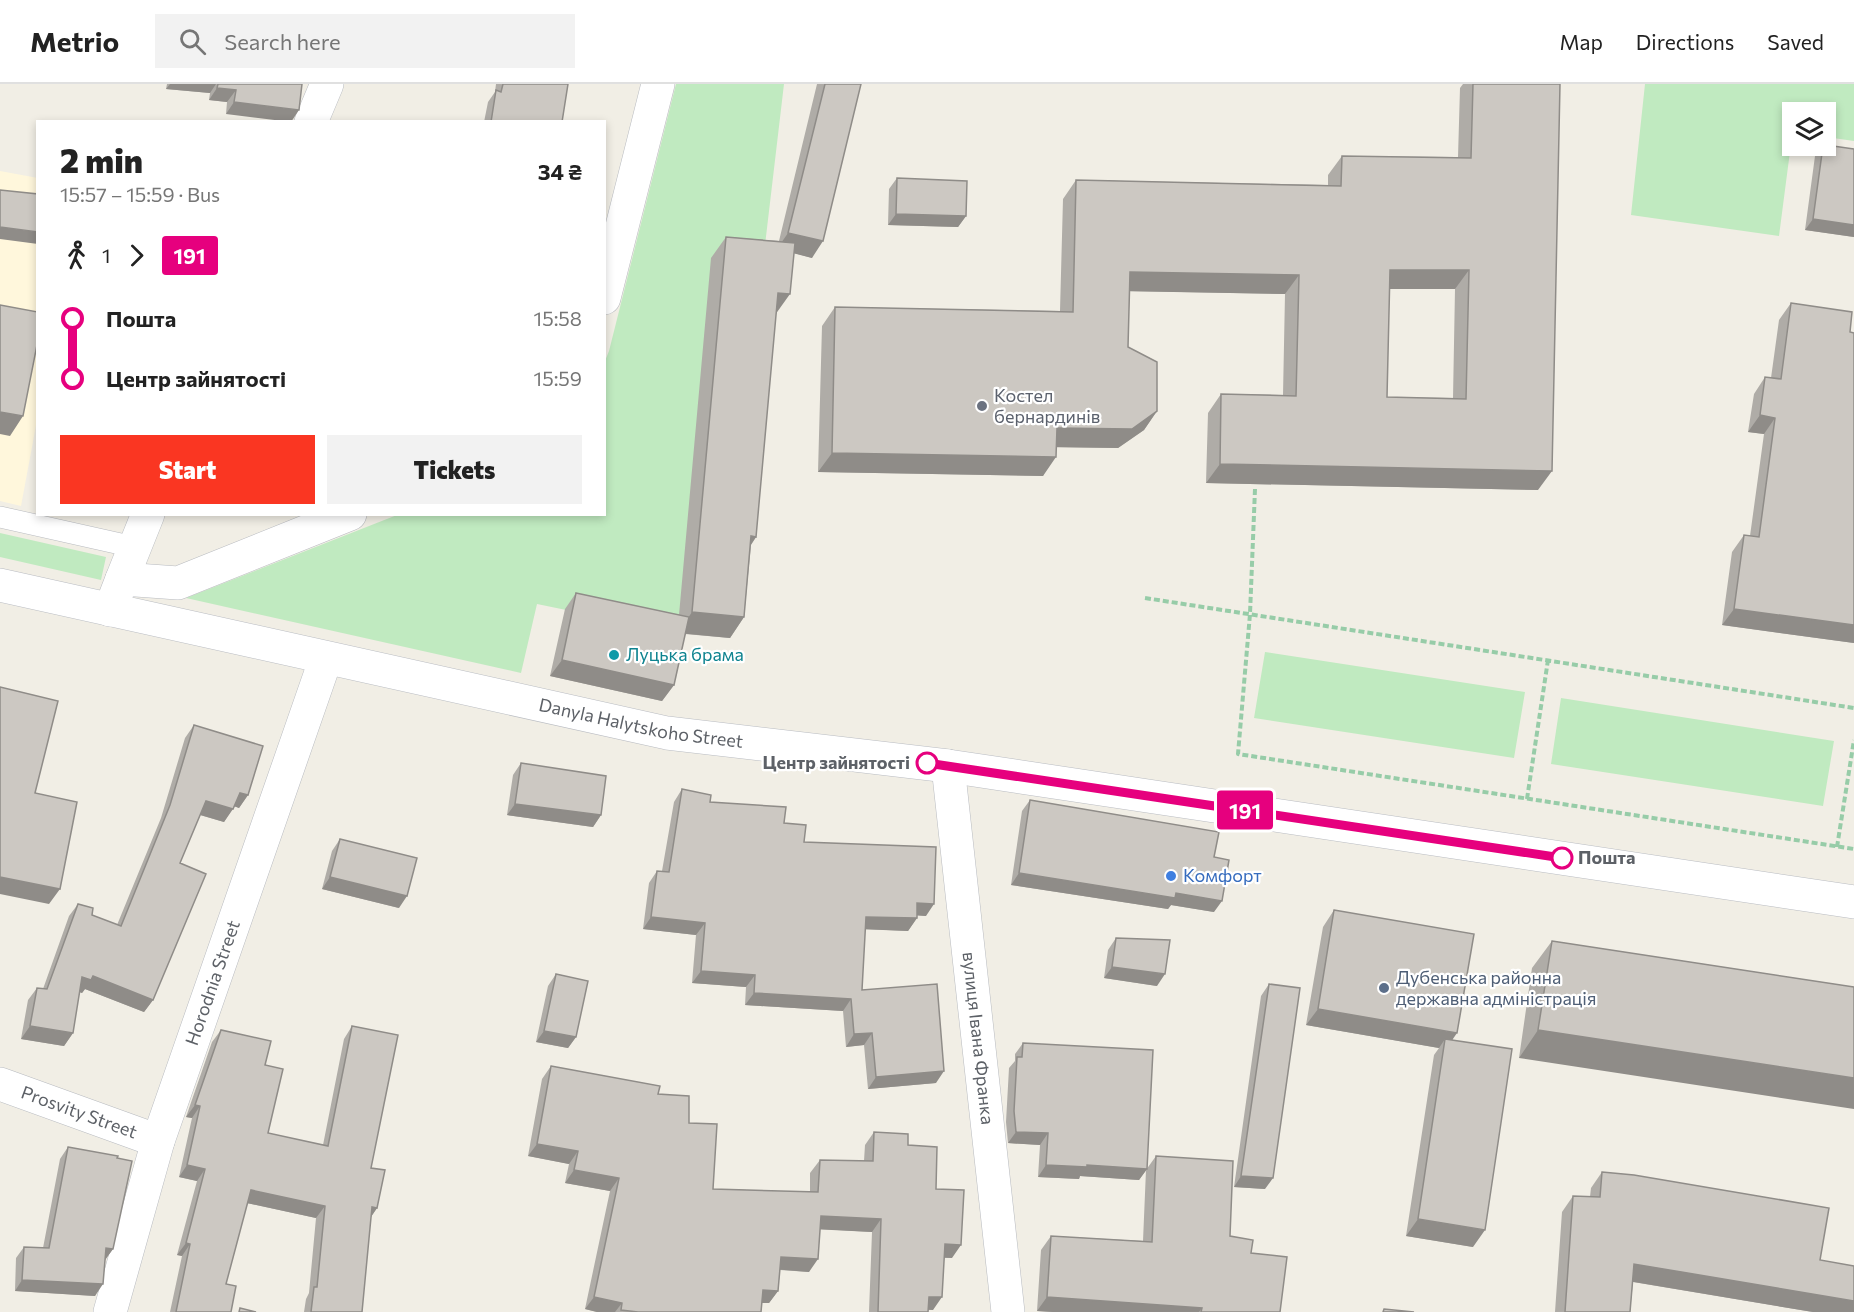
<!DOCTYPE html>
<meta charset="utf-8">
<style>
:root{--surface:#fff;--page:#f2f2f2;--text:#222;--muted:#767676;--line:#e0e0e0;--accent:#fa3622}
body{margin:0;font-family:Commissioner,sans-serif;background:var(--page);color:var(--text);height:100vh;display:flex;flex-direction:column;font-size:22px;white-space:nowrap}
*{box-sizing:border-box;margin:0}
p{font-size:20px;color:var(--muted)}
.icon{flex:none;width:33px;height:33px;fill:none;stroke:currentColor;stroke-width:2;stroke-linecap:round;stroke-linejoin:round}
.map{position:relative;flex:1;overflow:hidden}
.drawer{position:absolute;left:36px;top:36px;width:570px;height:396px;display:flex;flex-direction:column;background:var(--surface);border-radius:0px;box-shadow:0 3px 9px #0003}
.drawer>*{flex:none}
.badge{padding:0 12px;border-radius:4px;font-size:21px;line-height:39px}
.buttons{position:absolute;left:1782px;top:18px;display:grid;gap:12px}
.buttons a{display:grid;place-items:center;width:54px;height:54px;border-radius:0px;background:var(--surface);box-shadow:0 3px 9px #0003;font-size:30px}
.map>.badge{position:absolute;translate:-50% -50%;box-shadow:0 0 0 3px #fff}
.legs{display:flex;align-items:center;gap:9px;height:66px;padding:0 24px;font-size:20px}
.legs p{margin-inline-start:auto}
.headline{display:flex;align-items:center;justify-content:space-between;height:102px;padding:0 24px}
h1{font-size:33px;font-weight:800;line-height:45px}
.button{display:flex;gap:12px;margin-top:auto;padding:12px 24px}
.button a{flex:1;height:69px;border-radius:0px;background:var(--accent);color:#fff;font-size:24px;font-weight:800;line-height:69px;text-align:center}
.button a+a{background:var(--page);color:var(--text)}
ul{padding:0 24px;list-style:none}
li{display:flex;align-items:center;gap:21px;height:60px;font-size:22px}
li i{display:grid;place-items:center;width:9px;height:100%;margin:0 8px;background:currentColor}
li i::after{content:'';width:15px;height:15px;margin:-8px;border:4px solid;border-radius:50%;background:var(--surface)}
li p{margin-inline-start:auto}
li:first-child i{background:linear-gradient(#0000 50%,currentColor 0)}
li:last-child i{background:linear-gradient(currentColor 50%,#0000 0)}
header{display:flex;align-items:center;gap:36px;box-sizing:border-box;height:84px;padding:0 30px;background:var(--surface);border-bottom:2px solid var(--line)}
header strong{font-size:28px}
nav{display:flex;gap:33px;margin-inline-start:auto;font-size:21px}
.search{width:420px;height:54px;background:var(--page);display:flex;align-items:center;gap:15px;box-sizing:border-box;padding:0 21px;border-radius:0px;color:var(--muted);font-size:22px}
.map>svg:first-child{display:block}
.commercial{fill:#fff7dc}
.green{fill:#c0eac0}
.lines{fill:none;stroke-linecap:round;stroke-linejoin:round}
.service-casing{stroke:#b8bbc0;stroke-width:22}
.minor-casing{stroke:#b8bbc0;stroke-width:34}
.secondary-casing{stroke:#b9bcc2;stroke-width:34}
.path{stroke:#97cca8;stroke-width:4;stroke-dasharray:6 3;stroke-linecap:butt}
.service{stroke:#fff;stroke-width:21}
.minor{stroke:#fff;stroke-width:33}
.secondary{stroke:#fff;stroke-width:33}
.wall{fill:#afaca7;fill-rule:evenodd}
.shaded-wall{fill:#8f8c88}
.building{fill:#ccc8c2;stroke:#8f8c88;stroke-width:1.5;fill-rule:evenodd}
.line-1-casing{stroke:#fff;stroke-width:14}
.line-1{stroke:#e6007e;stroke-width:9}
.worship-dot{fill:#6b7280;stroke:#fff;stroke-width:2}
.culture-dot{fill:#0f9aa8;stroke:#fff;stroke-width:2}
.stop-1-dot{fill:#fff;stroke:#e6007e;stroke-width:3}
.shop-dot{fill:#3f7fe0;stroke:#fff;stroke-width:2}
.service-dot{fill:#5c6f8a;stroke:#fff;stroke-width:2}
.labels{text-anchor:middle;stroke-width:4.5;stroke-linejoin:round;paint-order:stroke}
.worship-label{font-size:18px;fill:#5b616d;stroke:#fff;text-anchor:start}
.culture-label{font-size:18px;fill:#0d838f;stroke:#fff;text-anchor:start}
.street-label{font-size:18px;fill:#5d6167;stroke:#fff}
.stop-label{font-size:18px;font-weight:bold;fill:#5d6167;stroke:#fff;text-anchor:end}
.shop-label{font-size:18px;fill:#366cbe;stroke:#fff;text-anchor:start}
.service-label{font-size:18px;fill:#4e5e75;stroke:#fff;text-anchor:start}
</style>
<header>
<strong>Metrio</strong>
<div class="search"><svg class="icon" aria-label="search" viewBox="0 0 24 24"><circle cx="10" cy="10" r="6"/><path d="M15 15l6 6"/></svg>Search here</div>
<nav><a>Map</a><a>Directions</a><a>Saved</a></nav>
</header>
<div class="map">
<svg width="1854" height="1228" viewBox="0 0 1854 1228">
<rect width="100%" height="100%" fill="#f1eee5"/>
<!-- commercial -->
<path class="commercial" d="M 0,87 L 38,94 L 37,336 L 21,422 L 0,417 Z"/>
<!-- green -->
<path class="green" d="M 676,0 L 784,0 L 763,178 L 678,549 L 537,520 L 521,589 L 186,514 L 397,431 L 604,430 L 605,277 L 609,267 Z
M 1645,0 L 1854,0 L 1854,57 L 1826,53 L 1826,28 L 1792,28 L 1792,52 L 1779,152 L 1631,131 Z
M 0,449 L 106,473 L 101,496 L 0,473 Z
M 1265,568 L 1525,608 L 1514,674 L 1254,634 Z
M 1561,614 L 1834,657 L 1823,722 L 1551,680 Z"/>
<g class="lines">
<defs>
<path id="service" d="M 0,433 L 134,463"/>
<g id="minor">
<path d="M 311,38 L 327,0"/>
<path d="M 604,214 L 658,0"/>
<path d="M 122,495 L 148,430"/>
<path d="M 110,526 L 122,495 L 178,499 L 350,430"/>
<path id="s1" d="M 948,682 L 1008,1228"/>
<path id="s2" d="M 0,1000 L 158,1057"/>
<path id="s3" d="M 110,1228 L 158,1057 L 326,574"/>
</g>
<g id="secondary">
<path id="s4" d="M 0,501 L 667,649 L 948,682 L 1854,818"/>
</g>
</defs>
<!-- service casing -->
<use href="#service" class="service-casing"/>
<!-- minor casing -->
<use href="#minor" class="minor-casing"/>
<!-- secondary casing -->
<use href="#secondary" class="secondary-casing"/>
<!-- path -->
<path class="path" d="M 1255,405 L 1250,530 L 1238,670 L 1854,765
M 1145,514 L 1854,624
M 1527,715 L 1548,576
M 1837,763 L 1854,656"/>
<!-- service -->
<use href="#service" class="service"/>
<!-- minor -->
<use href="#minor" class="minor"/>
<!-- secondary -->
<use href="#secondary" class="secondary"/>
</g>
<!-- wall -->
<path class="wall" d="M 167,0 L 302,0 L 226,30 L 227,18 L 209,16 L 210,9 L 166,5 Z
M 496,0 L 568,0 L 562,38 L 484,38 L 488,18 L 495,8 Z
M 817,0 L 861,0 L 812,174 L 794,169 L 776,230 L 756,453 L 751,461 L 744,533 L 730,554 L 685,550 L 674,601 L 662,617 L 550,592 L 565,525 L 576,509 L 679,531 L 711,174 L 726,153 L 779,157 Z
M 1463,0 L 1560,0 L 1538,406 L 1206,399 L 1208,329 L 1221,310 L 1283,311 L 1285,210 L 1129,207 L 1128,263 L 1157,327 L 1144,346 L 1118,364 L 1056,363 L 1043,392 L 818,388 L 822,242 L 835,223 L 1060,227 L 1063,115 L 1076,96 L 1328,101 L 1328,91 L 1342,72 L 1458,73 L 1460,4 ZM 1389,205 L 1455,205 L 1453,314 L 1387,313 Z
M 1822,62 L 1854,65 L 1854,153 L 1805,146 L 1815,72 Z
M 897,94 L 966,132 L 958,143 L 888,141 L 889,105 Z
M 1791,219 L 1850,248 L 1854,559 L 1722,541 L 1732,468 L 1744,451 L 1750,452 L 1764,350 L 1748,348 L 1754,310 L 1765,293 L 1771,294 L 1779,236 Z
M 194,641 L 248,711 L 239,724 L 234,722 L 224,738 L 200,731 L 180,779 L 153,916 L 144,928 L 85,905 L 82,909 L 79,908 L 73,949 L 64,962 L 21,955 L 28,916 L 37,904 L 43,905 L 69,832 L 78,820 L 92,831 L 117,841 L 161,734 L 185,654 Z
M 521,679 L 601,731 L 593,743 L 507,731 L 513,691 Z
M 682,705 L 710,718 L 784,739 L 804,758 L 926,832 L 917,831 L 917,834 L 908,847 L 865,845 L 862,906 L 936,999 L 868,1005 L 864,961 L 846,963 L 843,927 L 745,921 L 746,903 L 692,899 L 696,851 L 643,845 L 649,799 L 657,787 L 662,787 L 674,718 Z
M 1030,716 L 1214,773 L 1214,828 L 1171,821 L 1168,825 L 1011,801 L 1022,727 Z
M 340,755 L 399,824 L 322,805 L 332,767 Z
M 1334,826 L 1453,956 L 1473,1163 L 1406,1152 L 1434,971 L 1439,964 L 1306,941 L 1323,843 Z
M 1116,854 L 1157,902 L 1104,894 L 1108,866 Z
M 1552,857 L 1854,903 L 1519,974 L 1532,884 Z
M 556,890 L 576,953 L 568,964 L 536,958 L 548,902 Z
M 1269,900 L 1265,1105 L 1234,1103 L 1261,912 Z
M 352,942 L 377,1124 L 370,1134 L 362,1228 L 304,1228 L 306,1215 L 309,1209 L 316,1134 L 247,1119 L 226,1200 L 231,1228 L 170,1228 L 182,1172 L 177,1171 L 197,1097 L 179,1093 L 192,1034 L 186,1033 L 212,958 L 221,946 L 265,981 L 268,1049 L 323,1061 L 344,955 Z
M 1023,959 L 1147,1085 L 1139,1096 L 1080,1092 L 1079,1095 L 1038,1093 L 1040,1061 L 1008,1059 L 1006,1038 L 1009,984 L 1015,977 L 1015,970 Z
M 551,982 L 658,1010 L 689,1039 L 713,1105 L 810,1108 L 810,1089 L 820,1076 L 864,1077 L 865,1061 L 874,1048 L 908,1061 L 936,1105 L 952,1174 L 944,1174 L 933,1226 L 928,1226 L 928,1228 L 869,1228 L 872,1148 L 820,1145 L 809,1188 L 780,1186 L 778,1207 L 769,1219 L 762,1219 L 761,1228 L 597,1228 L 585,1225 L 610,1107 L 565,1099 L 569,1080 L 528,1072 L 542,995 Z
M 68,1063 L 113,1165 L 105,1176 L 95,1212 L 15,1207 L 16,1174 L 24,1163 L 43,1164 L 60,1075 Z
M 1156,1072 L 1230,1152 L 1251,1169 L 1280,1228 L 1053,1228 L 1037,1227 L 1041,1166 L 1051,1152 L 1143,1157 L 1146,1086 Z
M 1602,1088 L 1820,1176 L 1854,1228 L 1813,1228 L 1633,1198 L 1630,1228 L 1555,1228 L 1562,1128 L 1573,1112 L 1590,1113 L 1591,1104 Z"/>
<!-- shaded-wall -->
<path class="shaded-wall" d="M 170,0 L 216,0 L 210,9 L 166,5 Z
M 217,4 L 236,6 L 227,18 L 209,16 Z
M 234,18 L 299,26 L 291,38 L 226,30 Z
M 896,130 L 966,132 L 958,143 L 888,141 Z
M 1813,135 L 1854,141 L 1854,153 L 1805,146 Z
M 0,143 L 38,148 L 38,160 L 0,155 Z
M 788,149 L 823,157 L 812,174 L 777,165 Z
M 1390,186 L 1469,186 L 1455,205 L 1376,205 Z
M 1130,188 L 1299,191 L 1285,210 L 1117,207 Z
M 778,209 L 790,210 L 775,231 Z
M 1157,327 L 1144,346 L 1118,364 L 1043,363 L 1057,344 Z
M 0,328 L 23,332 L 10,352 L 0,350 Z
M 1760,331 L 1775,334 L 1764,350 L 1748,348 Z
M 832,369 L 1056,373 L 1043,392 L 818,388 Z
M 1220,380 L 1552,387 L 1538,406 L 1206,399 Z
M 751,452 L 756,453 L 742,474 Z
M 1734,525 L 1854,541 L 1854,559 L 1722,541 Z
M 692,528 L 744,533 L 730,554 L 678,549 Z
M 562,576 L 674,601 L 662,617 L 550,592 Z
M 240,709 L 248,711 L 239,724 L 231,721 Z
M 206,717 L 233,725 L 224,738 L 197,730 Z
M 515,720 L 601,731 L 593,743 L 507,731 Z
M 1019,789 L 1176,809 L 1222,817 L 1214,828 L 1171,821 L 1168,825 L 1011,801 Z
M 0,793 L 60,805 L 49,820 L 0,810 Z
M 330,793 L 407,812 L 399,824 L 322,805 Z
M 917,819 L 934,820 L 926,832 L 909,831 Z
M 651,833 L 705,839 L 696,851 L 643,845 Z
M 866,833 L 917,834 L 908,847 L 858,845 Z
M 1112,883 L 1165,890 L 1157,902 L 1104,894 Z
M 701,887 L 755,891 L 746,903 L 692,899 Z
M 93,892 L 153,916 L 144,928 L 85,905 L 82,909 L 73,905 L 82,893 Z
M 754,909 L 851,915 L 843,927 L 745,921 Z
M 1318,925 L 1457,949 L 1446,965 L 1445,955 L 1439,964 L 1306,941 Z
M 30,942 L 73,949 L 64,962 L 21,955 Z
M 1538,946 L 1854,994 L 1854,1025 L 1519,974 Z
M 544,947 L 576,953 L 568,964 L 536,958 Z
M 872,949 L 864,961 L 846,963 L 854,950 Z
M 944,987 L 936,999 L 868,1005 L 876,993 Z
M 195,1021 L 200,1022 L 192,1034 L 186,1033 Z
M 1016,1048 L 1048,1049 L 1040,1061 L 1008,1059 Z
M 537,1060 L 578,1067 L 569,1080 L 528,1072 Z
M 187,1081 L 205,1085 L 197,1097 L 179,1093 Z
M 1046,1081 L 1087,1081 L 1147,1085 L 1139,1096 L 1080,1092 L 1079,1095 L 1038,1093 Z
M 574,1086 L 619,1094 L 610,1107 L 565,1099 Z
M 1241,1092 L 1273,1094 L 1265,1105 L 1234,1103 Z
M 251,1106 L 325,1122 L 316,1134 L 242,1118 Z
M 372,1123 L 377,1124 L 369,1136 Z
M 821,1132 L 881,1135 L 872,1148 L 812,1145 Z
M 1418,1135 L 1485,1146 L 1473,1163 L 1406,1152 Z
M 186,1159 L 190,1160 L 182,1172 L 177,1171 Z
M 945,1160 L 961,1161 L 952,1174 L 936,1173 Z
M 106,1164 L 113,1165 L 105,1176 Z
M 781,1173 L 818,1175 L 809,1188 L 772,1185 Z
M 1634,1180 L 1854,1217 L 1854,1228 L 1813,1228 L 1622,1196 Z
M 22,1196 L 103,1200 L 95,1212 L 15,1207 Z
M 763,1206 L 778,1207 L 769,1219 L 754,1219 Z
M 594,1213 L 622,1219 L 615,1228 L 597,1228 L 585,1225 Z
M 929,1213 L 942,1213 L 933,1226 L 920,1225 Z
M 1047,1213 L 1202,1224 L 1199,1228 L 1053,1228 L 1037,1227 Z"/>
<!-- building -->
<path class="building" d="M 218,0 L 302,0 L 299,26 L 234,18 L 236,6 L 217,4 Z
M 503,0 L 568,0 L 562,38 L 491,38 L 496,6 L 501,8 Z
M 825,0 L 861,0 L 823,157 L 788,149 Z
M 1473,0 L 1560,0 L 1552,387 L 1220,380 L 1221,310 L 1296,312 L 1299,191 L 1130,188 L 1128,263 L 1157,278 L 1157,327 L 1132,345 L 1057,344 L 1056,373 L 832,369 L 835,223 L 1073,228 L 1076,96 L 1341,102 L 1342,72 L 1471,74 ZM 1390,186 L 1469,186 L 1466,315 L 1387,313 Z
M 1826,61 L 1854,65 L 1854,141 L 1813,135 L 1823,62 L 1826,62 Z
M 897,94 L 967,97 L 966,132 L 896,130 Z
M 0,106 L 38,110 L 38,148 L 0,143 Z
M 726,153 L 795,159 L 790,210 L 778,209 L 756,453 L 751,452 L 744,533 L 692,528 Z
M 1791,219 L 1852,228 L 1850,248 L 1854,249 L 1854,541 L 1734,525 L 1744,451 L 1759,453 L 1775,334 L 1760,331 L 1765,293 L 1781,295 Z
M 0,221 L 38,228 L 38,256 L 23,332 L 0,328 Z
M 576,509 L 689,533 L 674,601 L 562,576 Z
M 0,603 L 58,617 L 35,709 L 77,718 L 60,805 L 0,793 Z
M 194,641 L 263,662 L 248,711 L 240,709 L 233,725 L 206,717 L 180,779 L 206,790 L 153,916 L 93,892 L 91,896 L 82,893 L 73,949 L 30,942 L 37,904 L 47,905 L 78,820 L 93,824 L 92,831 L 121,842 L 170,721 Z
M 521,679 L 606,692 L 601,731 L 515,720 Z
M 682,705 L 711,711 L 710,718 L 786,723 L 784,739 L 806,741 L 804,758 L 936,763 L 934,820 L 917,819 L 917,834 L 866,833 L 862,906 L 937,900 L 944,987 L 876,993 L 872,949 L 854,950 L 851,915 L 754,909 L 755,891 L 701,887 L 705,839 L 651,833 L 657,787 L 669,788 Z
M 1030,716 L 1219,748 L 1214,773 L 1229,776 L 1222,817 L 1176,809 L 1175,814 L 1019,789 Z
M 340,755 L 417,774 L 407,812 L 330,793 Z
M 1334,826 L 1474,850 L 1457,949 L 1318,925 Z
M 1116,854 L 1170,856 L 1165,890 L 1112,883 Z
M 1552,857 L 1854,903 L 1854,994 L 1538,946 Z
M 556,890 L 588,897 L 576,953 L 544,947 Z
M 1269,900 L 1300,904 L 1273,1094 L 1241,1092 Z
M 352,942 L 398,951 L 371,1084 L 385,1086 L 377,1124 L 372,1123 L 362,1228 L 311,1228 L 314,1203 L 317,1203 L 325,1122 L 251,1106 L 226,1200 L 236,1202 L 231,1228 L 176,1228 L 190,1160 L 186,1159 L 205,1085 L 187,1081 L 200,1022 L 195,1021 L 221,946 L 271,957 L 265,981 L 283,985 L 268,1049 L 328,1062 Z
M 1445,955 L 1512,965 L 1485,1146 L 1418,1135 Z
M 1023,959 L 1153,966 L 1147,1085 L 1087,1081 L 1087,1083 L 1046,1081 L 1048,1049 L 1016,1048 L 1014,1027 L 1017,973 L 1022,973 Z
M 551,982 L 660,1002 L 658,1010 L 689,1012 L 689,1039 L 717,1040 L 713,1105 L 818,1108 L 820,1076 L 873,1077 L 874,1048 L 908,1050 L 908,1061 L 937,1063 L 936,1105 L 964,1106 L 961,1161 L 945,1160 L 942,1213 L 929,1213 L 928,1228 L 878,1228 L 881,1135 L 821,1132 L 818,1175 L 781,1173 L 778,1207 L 763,1206 L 761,1228 L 638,1228 L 621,1226 L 622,1219 L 594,1213 L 619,1094 L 574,1086 L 578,1067 L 537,1060 Z
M 68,1063 L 118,1072 L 117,1074 L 132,1077 L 113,1165 L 106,1164 L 103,1200 L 22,1196 L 24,1163 L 49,1164 Z
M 1156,1072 L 1233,1077 L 1230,1152 L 1253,1156 L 1251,1169 L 1287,1173 L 1280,1228 L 1201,1228 L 1202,1224 L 1047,1213 L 1051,1152 L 1152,1158 Z
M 1602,1088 L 1634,1091 L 1829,1124 L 1820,1176 L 1854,1182 L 1854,1217 L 1634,1180 L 1630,1228 L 1565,1228 L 1573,1112 L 1600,1113 Z
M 240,1224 L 256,1228 L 239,1228 Z
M 1384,1225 L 1414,1228 L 1383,1228 Z"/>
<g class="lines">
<defs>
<path id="line-1" d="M 927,679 L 1562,774"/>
</defs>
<!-- line-1 casing -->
<use href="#line-1" class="line-1-casing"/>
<!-- line-1 -->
<use href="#line-1" class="line-1"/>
</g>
<!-- markers -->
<circle class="worship-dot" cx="982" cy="322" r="6"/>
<circle class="culture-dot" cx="614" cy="571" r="6"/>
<g class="stop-1-dot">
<circle cx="927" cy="679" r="10"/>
<circle cx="1562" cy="774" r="10"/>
</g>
<circle class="shop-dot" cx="1171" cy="792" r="6"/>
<circle class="service-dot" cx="1384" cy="904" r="6"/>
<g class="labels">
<!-- worship labels -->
<g class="worship-label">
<text x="994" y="318">Костел<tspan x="994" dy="21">бернардинів</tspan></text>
</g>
<!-- culture labels -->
<g class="culture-label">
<text x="626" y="577">Луцька брама</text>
</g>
<!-- street labels -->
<g class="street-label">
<text dy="6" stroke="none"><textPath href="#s4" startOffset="656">Danyla Halytskoho Street</textPath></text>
<text dy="6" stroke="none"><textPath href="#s3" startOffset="345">Horodnia Street</textPath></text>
<text dy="6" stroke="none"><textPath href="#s1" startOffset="274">вулиця Івана Франка</textPath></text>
<text dy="6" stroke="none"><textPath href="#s2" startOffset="84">Prosvity Street</textPath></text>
</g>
<!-- stop labels -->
<g class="stop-label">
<text x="910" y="685">Центр зайнятості</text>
<text x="1578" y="780" text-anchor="start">Пошта</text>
</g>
<!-- shop labels -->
<g class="shop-label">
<text x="1183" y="798">Комфорт</text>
</g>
<!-- service labels -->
<g class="service-label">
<text x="1396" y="900">Дубенська районна<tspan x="1396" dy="21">державна адміністрація</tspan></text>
</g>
</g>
</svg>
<div class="buttons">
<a><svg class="icon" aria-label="layers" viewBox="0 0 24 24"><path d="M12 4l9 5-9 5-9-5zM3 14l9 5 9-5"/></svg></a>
</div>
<b class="badge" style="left:1245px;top:726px;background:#e6007e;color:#fff">191</b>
<section class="drawer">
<div class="headline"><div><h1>2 min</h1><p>15:57 – 15:59 · Bus</p></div><b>34 ₴</b></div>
<div class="legs"><svg class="icon" aria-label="walk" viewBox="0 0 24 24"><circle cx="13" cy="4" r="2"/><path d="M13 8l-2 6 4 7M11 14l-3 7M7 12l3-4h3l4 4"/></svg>1<svg class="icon" aria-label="forward" viewBox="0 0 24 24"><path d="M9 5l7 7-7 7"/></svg><b class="badge" style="background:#e6007e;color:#fff">191</b></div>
<ul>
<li><i style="color:#e6007e"></i><b>Пошта</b><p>15:58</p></li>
<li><i style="color:#e6007e"></i><b>Центр зайнятості</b><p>15:59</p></li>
</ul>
<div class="button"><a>Start</a><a>Tickets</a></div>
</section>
</div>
